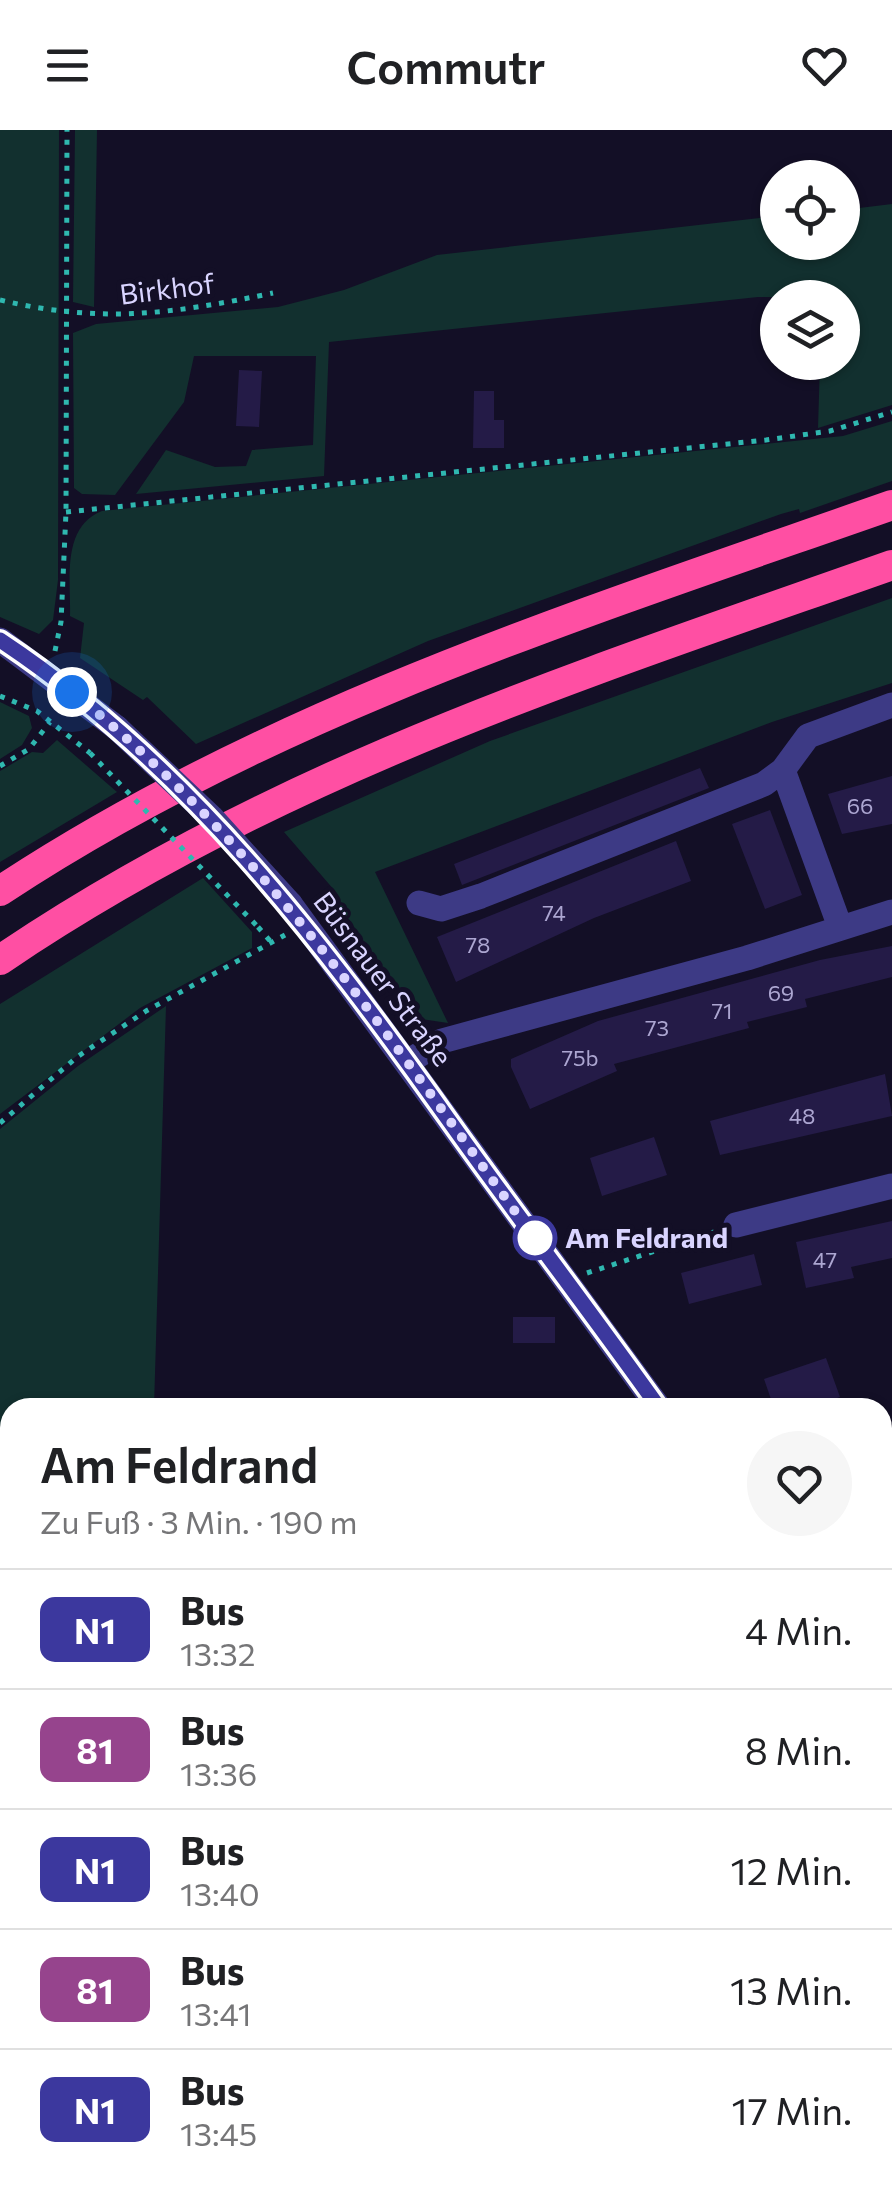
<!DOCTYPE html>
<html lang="de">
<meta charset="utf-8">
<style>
:root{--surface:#fff;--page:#f6f6f6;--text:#202124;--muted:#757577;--line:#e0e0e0}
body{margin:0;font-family:Commissioner,sans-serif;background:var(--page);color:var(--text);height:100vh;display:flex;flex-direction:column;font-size:38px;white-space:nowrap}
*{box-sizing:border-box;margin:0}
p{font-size:32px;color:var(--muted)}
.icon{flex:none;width:55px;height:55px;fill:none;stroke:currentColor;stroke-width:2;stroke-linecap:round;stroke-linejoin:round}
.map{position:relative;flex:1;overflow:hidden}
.drawer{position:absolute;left:0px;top:1268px;width:892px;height:792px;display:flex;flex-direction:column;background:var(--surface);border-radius:30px 30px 0 0;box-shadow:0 2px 8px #0004}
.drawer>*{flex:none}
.badge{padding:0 20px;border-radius:15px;font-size:35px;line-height:65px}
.buttons{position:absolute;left:760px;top:30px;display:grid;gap:20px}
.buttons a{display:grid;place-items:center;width:100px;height:100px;border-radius:50%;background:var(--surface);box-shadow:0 2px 8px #0004;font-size:50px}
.you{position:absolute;width:50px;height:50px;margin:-25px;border:8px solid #fff;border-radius:50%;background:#1a73e8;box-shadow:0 0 0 15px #1a73e833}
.map>.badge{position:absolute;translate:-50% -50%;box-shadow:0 0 0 5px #fff}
.round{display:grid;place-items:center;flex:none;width:105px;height:105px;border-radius:52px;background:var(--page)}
.summary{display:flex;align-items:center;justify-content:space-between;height:170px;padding:0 40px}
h1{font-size:48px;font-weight:600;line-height:75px}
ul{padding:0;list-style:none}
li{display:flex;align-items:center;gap:30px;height:120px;padding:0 40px;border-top:2px solid var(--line)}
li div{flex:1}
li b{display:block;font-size:38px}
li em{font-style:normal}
li .badge{min-width:110px;font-weight:700;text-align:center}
header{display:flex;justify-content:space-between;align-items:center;height:130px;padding:0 40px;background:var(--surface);font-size:45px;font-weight:600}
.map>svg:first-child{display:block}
.green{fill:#12302f}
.building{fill:#241b47}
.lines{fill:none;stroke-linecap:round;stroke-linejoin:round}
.path{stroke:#2fb8b0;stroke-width:5;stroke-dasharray:5 8;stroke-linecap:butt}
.minor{stroke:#3d3a85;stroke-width:25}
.highway{stroke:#ff4fa3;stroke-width:30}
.path-bridge{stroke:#2fb8b0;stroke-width:5;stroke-dasharray:5 8;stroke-linecap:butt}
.minor-bridge{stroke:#3d3a85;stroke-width:25}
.line-casing{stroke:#fff;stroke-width:22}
.line{stroke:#3c389e;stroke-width:15}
.walk{stroke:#d9d4ff;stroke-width:10;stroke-dasharray:0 18}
.stop-dot{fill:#fff;stroke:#3c389e;stroke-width:5}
.labels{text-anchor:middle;stroke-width:10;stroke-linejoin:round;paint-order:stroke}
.number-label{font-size:22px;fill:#aca6d1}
.street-label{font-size:28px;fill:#d9d4ff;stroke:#130f26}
.stop-label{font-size:28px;font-weight:bold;fill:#d9d4ff;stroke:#130f26;text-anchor:start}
</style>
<header><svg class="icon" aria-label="menu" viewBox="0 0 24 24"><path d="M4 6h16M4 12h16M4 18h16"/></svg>Commutr<svg class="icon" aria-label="heart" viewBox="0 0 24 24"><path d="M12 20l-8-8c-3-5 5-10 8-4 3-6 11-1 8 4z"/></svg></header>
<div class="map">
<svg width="892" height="2058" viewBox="0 0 892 2058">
<rect width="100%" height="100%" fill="#130f26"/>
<!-- green -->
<path class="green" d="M 0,0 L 59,0 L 58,450 L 53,490 L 39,504 L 0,487 Z
M 75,0 L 97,0 L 94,177 L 73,172 Z
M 892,74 L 892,275 L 818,298 L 820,233 L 842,232 L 842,168 L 758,167 L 329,212 L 324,346 L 136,364 L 166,320 L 215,337 L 246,336 L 252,320 L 313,315 L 316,226 L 194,226 L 184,272 L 115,365 L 82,364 L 74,358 L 73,203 L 96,194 L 278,177 L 344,160 L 437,125 L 777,86 L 778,112 L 842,112 L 843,80 Z
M 892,291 L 892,351 L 800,383 L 799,379 L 781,384 L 428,511 L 196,614 L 147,567 L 143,570 L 80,528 L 84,493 L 70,486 C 71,450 61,397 102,381 L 843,306 Z
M 892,468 L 892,553 L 772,592 L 375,742 L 448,893 L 408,887 L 331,765 L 335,761 L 284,702 L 490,611 Z
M 0,572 L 29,586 L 32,598 L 22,615 L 0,629 Z
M 57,610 L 117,662 L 0,732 L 0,641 L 32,622 L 43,623 Z
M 203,748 L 252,802 L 252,818 L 140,878 L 0,984 L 0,874 Z
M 166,876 L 154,1277 L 10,1278 L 10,1669 L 0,1663 L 0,999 L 78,936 Z
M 170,2050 L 382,2050 L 381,2058 L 170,2058 Z"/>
<!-- building -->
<path class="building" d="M 239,240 L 262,241 L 259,297 L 236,296 Z
M 474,261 L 494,261 L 494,290 L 504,290 L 504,318 L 473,318 Z
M 700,638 L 709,658 L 462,755 L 454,734 Z
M 892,646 L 892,694 L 842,704 L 828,664 Z
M 770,680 L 802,765 L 765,779 L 732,694 Z
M 676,711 L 691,751 L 594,788 L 456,852 L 437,807 Z
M 892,816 L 892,847 L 805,869 L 807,877 L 747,892 L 749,898 L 614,934 L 617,941 L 530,979 L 511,937 L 511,929 L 598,891 L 820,830 Z
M 885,944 L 892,986 L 720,1025 L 710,991 Z
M 654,1007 L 667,1045 L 602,1066 L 590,1028 Z
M 892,1091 L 892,1128 L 851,1137 L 854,1148 L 806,1158 L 796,1112 Z
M 754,1124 L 762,1155 L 689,1174 L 681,1143 Z
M 513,1187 L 555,1187 L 555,1213 L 513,1213 Z
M 826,1228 L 840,1267 L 810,1278 L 774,1278 L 764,1249 Z"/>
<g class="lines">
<!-- path -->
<path class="path" d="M 0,170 C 102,194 171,184 273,163
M 66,382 L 766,310 L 830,301 L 892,282
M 55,521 L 61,492 L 66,382 L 67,0
M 0,566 L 37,581 L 90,623
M 0,636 L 29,619 L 50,592
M 258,797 L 272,813
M 0,993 L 77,927 L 146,881 L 285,805
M 587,1143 L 714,1102
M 162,2058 L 162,2050"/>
<!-- minor -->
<path class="minor" d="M 0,510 L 117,598
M 783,640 L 840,797
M 419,773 L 441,779 L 481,766 L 764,654 L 783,640 L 808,606 L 892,575
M 290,774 L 659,1278
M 409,931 L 442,911 L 747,828 L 892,782
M 736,1095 L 892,1056
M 882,1555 L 892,1555
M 0,1569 L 10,1570
M 882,1653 L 892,1675
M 0,1663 L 10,1669
M 882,1800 L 892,1797
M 656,2050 L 676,2058"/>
<!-- highway -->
<path class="highway" d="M 0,761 C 272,581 587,482 892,375
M 0,830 C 279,641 578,546 892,435"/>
<!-- path-bridge -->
<path class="path-bridge" d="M 90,623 L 258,797"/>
<!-- minor-bridge -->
<path class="minor-bridge" d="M 117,598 L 211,687 L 290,774"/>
</g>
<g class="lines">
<defs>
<path id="line" d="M 0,510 C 187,634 320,809 448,989 C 517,1086 590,1181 659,1278"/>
</defs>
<!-- line casing -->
<use href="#line" class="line-casing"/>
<!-- line -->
<use href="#line" class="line"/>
<!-- walk -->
<path class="walk" d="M 72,562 C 268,720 392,913 538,1113 L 535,1108"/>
</g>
<!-- markers -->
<circle class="stop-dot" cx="535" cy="1108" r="20"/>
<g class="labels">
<!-- number labels -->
<g class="number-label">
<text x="860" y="684">66</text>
<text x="554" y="791">74</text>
<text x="478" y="823">78</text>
<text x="781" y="871">69</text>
<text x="722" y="889">71</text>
<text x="657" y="906">73</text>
<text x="580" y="936">75b</text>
<text x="802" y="994">48</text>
<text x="825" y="1138">47</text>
</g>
<!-- street labels -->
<g class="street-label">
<text transform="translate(167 159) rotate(-7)" y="10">Birkhof</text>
<text transform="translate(383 849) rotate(53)" y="10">Büsnauer Straße</text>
</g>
<!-- stop labels -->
<g class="stop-label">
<text x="565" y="1118">Am Feldrand</text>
</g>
</g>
</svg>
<div class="buttons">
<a><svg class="icon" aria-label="locate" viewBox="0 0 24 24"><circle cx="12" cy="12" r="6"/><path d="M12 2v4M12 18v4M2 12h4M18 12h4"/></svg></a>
<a><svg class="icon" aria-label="layers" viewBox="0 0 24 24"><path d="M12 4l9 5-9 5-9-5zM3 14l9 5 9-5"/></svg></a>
</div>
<div class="you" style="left:72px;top:562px"></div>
<section class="drawer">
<div class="summary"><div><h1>Am Feldrand</h1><p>Zu Fuß · 3 Min. · 190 m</p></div><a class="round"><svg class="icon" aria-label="heart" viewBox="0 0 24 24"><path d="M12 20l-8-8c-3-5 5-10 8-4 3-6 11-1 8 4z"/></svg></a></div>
<ul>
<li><span class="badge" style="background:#3c389e;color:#fff">N1</span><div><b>Bus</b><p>13:32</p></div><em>4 Min.</em></li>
<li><span class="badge" style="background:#96448d;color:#fff">81</span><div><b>Bus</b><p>13:36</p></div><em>8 Min.</em></li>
<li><span class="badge" style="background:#3c389e;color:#fff">N1</span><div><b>Bus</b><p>13:40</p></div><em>12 Min.</em></li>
<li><span class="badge" style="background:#96448d;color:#fff">81</span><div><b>Bus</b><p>13:41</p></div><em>13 Min.</em></li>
<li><span class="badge" style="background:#3c389e;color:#fff">N1</span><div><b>Bus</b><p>13:45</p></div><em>17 Min.</em></li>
</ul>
</section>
</div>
